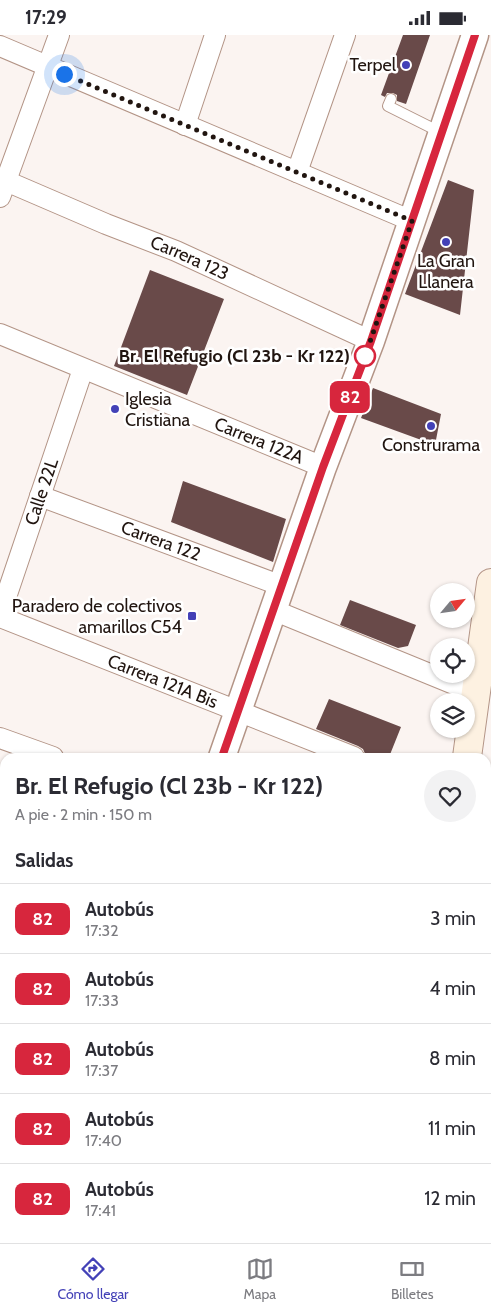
<!DOCTYPE html>
<html lang="es">
<meta charset="utf-8">
<style>
:root{--surface:#fff;--page:#f2f2f3;--text:#2b2b33;--muted:#7c7c81;--line:#e1e1e2;--accent:#4341b7}
body{margin:0;font-family:Cabin,sans-serif;background:var(--page);color:var(--text);height:100vh;display:flex;flex-direction:column;font-size:19px;white-space:nowrap}
*{box-sizing:border-box;margin:0}
p{font-size:16px;color:var(--muted)}
.icon{flex:none;width:28px;height:28px;fill:none;stroke:currentColor;stroke-width:2;stroke-linecap:round;stroke-linejoin:round}
.map{position:relative;flex:1;overflow:hidden}
.details{position:absolute;left:0px;top:718px;width:491px;height:491px;display:flex;flex-direction:column;background:var(--surface);border-radius:15px 15px 0 0;box-shadow:0 1px 4px #0004}
.details>*{flex:none}
.badge{padding:0 10px;border-radius:8px;font-size:18px;line-height:32px}
.needle{width:32px;rotate:61deg}
.tools{position:absolute;left:430px;top:548px;display:grid;gap:10px}
.tools a{display:grid;place-items:center;width:45px;height:45px;border-radius:50%;background:var(--surface);box-shadow:0 1px 4px #0004;font-size:25px}
.you{position:absolute;width:25px;height:25px;margin:-12px;border:4px solid #fff;border-radius:50%;background:#1a73e8;box-shadow:0 0 0 8px #1a73e833}
.map>.badge{position:absolute;translate:-50% -50%;box-shadow:0 0 0 2px #fff}
h2{padding:0 15px;font-size:19px;line-height:45px}
.round{display:grid;place-items:center;flex:none;width:52px;height:52px;border-radius:26px;background:var(--page)}
.summary{display:flex;align-items:center;justify-content:space-between;height:85px;padding:0 15px}
h1{font-size:24px;font-weight:800;line-height:38px}
ul{padding:0;list-style:none}
li{display:flex;align-items:center;gap:15px;height:70px;padding:0 15px;border-top:1px solid var(--line)}
li div{flex:1}
li b{display:block;font-size:19px}
li em{font-style:normal}
li .badge{min-width:55px;font-weight:700;text-align:center}
.status{display:flex;justify-content:space-between;align-items:center;height:35px;padding:0 25px;background:var(--surface);direction:ltr}
.status svg{height:14px;fill:currentColor}
.tabs{display:flex;justify-content:space-around;align-items:center;height:70px;border-top:1px solid var(--line);background:var(--surface);font-size:14px;color:var(--muted)}
.tabs a{display:grid;justify-items:center;gap:2px}
.tabs .current{color:var(--accent)}
.map>svg:first-child{display:block}
.building{fill:#694a49}
.lines{fill:none;stroke-linecap:round;stroke-linejoin:round}
.service-casing{stroke:#b39486;stroke-width:12}
.minor-casing{stroke:#b39486;stroke-width:22}
.tertiary-casing{stroke:#b39486;stroke-width:29}
.secondary-casing{stroke:#b39486;stroke-width:30}
.service{stroke:#fff;stroke-width:10}
.minor{stroke:#fff;stroke-width:20}
.tertiary{stroke:#fff;stroke-width:26}
.secondary{stroke:#fdf1e1;stroke-width:28}
.line-casing{stroke:#fff;stroke-width:11}
.line{stroke:#d7263d;stroke-width:8}
.walk{stroke:#211510;stroke-width:5;stroke-dasharray:0 9}
.poi-dot{fill:#4341b7;stroke:#fff;stroke-width:2}
.stop-dot{fill:#fff;stroke:#d7263d;stroke-width:2.5}
.labels{text-anchor:middle;stroke-width:5;stroke-linejoin:round;paint-order:stroke}
.poi-label{font-size:18px;fill:#211510;stroke:#fff;text-anchor:end}
.street-label{font-size:18px;fill:#211510;stroke:#fff}
.stop-label{font-size:18px;font-weight:bold;fill:#211510;stroke:#fff;text-anchor:end}
</style>
<div class="status"><b>17:29</b><svg viewBox="0 0 49 12"><path d="M0 12V9h3v3zM5 12V6h3v6zM10 12V3h3v9zM15 12V0h3v12zM26 1h20v11H26zM47 4h2v5h-2z"/></svg></div>
<div class="map">
<svg width="491" height="1208" viewBox="0 0 491 1208">
<rect width="100%" height="100%" fill="#fbf4f1"/>
<!-- building -->
<path class="building" d="M 403,0 L 430,0 L 406,69 L 397,66 L 397,60 L 393,58 L 387,58 L 385,62 L 381,60 Z
M 448,145 L 474,155 L 460,280 L 405,259 Z
M 150,235 L 224,264 L 187,360 L 114,331 Z
M 373,353 L 441,379 L 435,410 L 361,383 Z
M 183,446 L 286,484 L 273,527 L 171,487 Z
M 350,565 L 416,590 L 408,611 L 398,613 L 340,590 Z
M 329,664 L 401,692 L 389,722 L 368,722 L 366,721 L 363,714 L 358,711 L 316,694 Z"/>
<g class="lines">
<defs>
<path id="service" d="M 391,64 L 388,71 L 440,97"/>
<g id="minor">
<path d="M 0,11 L 412,186"/>
<path d="M 185,90 L 215,0"/>
<path d="M 297,137 L 345,0"/>
<path id="s1" d="M 6,146 L 106,189 L 176,216 L 371,306"/>
<path d="M 0,162 L 59,0"/>
<path id="s2" d="M 0,299 L 323,432"/>
<path id="s3" d="M 40,461 L 282,551"/>
<path d="M 273,575 L 476,658"/>
<path id="s4" d="M 0,580 L 83,334"/>
<path id="s5" d="M 0,582 L 354,722"/>
<path d="M 0,703 L 53,722"/>
<path d="M 0,821 L 5,823"/>
<path d="M 0,937 L 5,939"/>
<path d="M 0,1195 L 5,1197"/>
<path d="M 27,1204 L 40,1208"/>
</g>
<path id="tertiary" d="M 222,722 L 323,432 L 371,306 L 475,0
M 0,1065 L 5,1066
M 367,1204 L 377,1208
M 57,1208 L 58,1204"/>
<path id="secondary" d="M 467,722 L 491,548
M 399,1208 L 399,1204"/>
</defs>
<!-- service casing -->
<use href="#service" class="service-casing"/>
<!-- minor casing -->
<use href="#minor" class="minor-casing"/>
<!-- tertiary casing -->
<use href="#tertiary" class="tertiary-casing"/>
<!-- secondary casing -->
<use href="#secondary" class="secondary-casing"/>
<!-- service -->
<use href="#service" class="service"/>
<!-- minor -->
<use href="#minor" class="minor"/>
<!-- tertiary -->
<use href="#tertiary" class="tertiary"/>
<!-- secondary -->
<use href="#secondary" class="secondary"/>
</g>
<g class="lines">
<defs>
<path id="line" d="M 222,722 L 323,432 L 371,306 L 475,0"/>
</defs>
<!-- line casing -->
<use href="#line" class="line-casing"/>
<!-- line -->
<use href="#line" class="line"/>
<!-- walk -->
<path class="walk" d="M 64,39 L 412,186 L 364,324 L 365,321"/>
</g>
<!-- markers -->
<g class="poi-dot">
<circle cx="406" cy="30" r="5"/>
<circle cx="446" cy="207" r="5"/>
<circle cx="115" cy="374" r="5"/>
<circle cx="431" cy="391" r="5"/>
<rect x="187" y="576" width="10" height="10" rx="2.5"/>
</g>
<circle class="stop-dot" cx="365" cy="321" r="10"/>
<g class="labels">
<!-- poi labels -->
<g class="poi-label">
<text x="396" y="36">Terpel</text>
<text x="446" y="232" text-anchor="middle">La Gran<tspan x="446" dy="21">Llanera</tspan></text>
<text x="125" y="370" text-anchor="start">Iglesia<tspan x="125" dy="21">Cristiana</tspan></text>
<text x="431" y="416" text-anchor="middle">Construrama</text>
<text x="182" y="577">Paradero de colectivos<tspan x="182" dy="21">amarillos C54</tspan></text>
</g>
<!-- street labels -->
<g class="street-label">
<text dy="6" stroke="none"><textPath href="#s1" startOffset="199">Carrera 123</textPath></text>
<text dy="6" stroke="none"><textPath href="#s2" startOffset="280">Carrera 122A</textPath></text>
<text dy="6" stroke="none"><textPath href="#s4" startOffset="130">Calle 22L</textPath></text>
<text dy="6" stroke="none"><textPath href="#s3" startOffset="129">Carrera 122</textPath></text>
<text dy="6" stroke="none"><textPath href="#s5" startOffset="175">Carrera 121A Bis</textPath></text>
</g>
<!-- stop labels -->
<g class="stop-label">
<text x="350" y="327">Br. El Refugio (Cl 23b - Kr 122)</text>
</g>
</g>
</svg>
<div class="tools">
<a><svg class="needle" viewBox="-14 -14 28 28"><path d="M0-13l5 13h-10z" fill="#e53935"/><path d="M0 13l5-13h-10z" fill="#7c7c81"/></svg></a>
<a><svg class="icon" aria-label="locate" viewBox="0 0 24 24"><circle cx="12" cy="12" r="6"/><path d="M12 2v4M12 18v4M2 12h4M18 12h4"/></svg></a>
<a><svg class="icon" aria-label="layers" viewBox="0 0 24 24"><path d="M12 4l9 5-9 5-9-5zM3 14l9 5 9-5"/></svg></a>
</div>
<div class="you" style="left:64px;top:39px"></div>
<b class="badge" style="left:350px;top:362px;background:#d7263d;color:#fff">82</b>
<section class="details">
<div class="summary"><div><h1>Br. El Refugio (Cl 23b - Kr 122)</h1><p>A pie · 2 min · 150 m</p></div><a class="round"><svg class="icon" aria-label="heart" viewBox="0 0 24 24"><path d="M12 20l-8-8c-3-5 5-10 8-4 3-6 11-1 8 4z"/></svg></a></div>
<h2>Salidas</h2>
<ul>
<li><span class="badge" style="background:#d7263d;color:#fff">82</span><div><b>Autobús</b><p>17:32</p></div><em>3 min</em></li>
<li><span class="badge" style="background:#d7263d;color:#fff">82</span><div><b>Autobús</b><p>17:33</p></div><em>4 min</em></li>
<li><span class="badge" style="background:#d7263d;color:#fff">82</span><div><b>Autobús</b><p>17:37</p></div><em>8 min</em></li>
<li><span class="badge" style="background:#d7263d;color:#fff">82</span><div><b>Autobús</b><p>17:40</p></div><em>11 min</em></li>
<li><span class="badge" style="background:#d7263d;color:#fff">82</span><div><b>Autobús</b><p>17:41</p></div><em>12 min</em></li>
</ul>
</section>
</div>
<nav class="tabs">
<a class="current"><svg class="icon" aria-label="directions" viewBox="0 0 24 24"><path d="M12 3l9 9-9 9-9-9zM9 14v-3h6M13 9l2 2-2 2"/></svg>Cómo llegar</a>
<a><svg class="icon" aria-label="map" viewBox="0 0 24 24"><path d="M3 6l6-2 6 2 6-2v14l-6 2-6-2-6 2zM9 4v14M15 6v14"/></svg>Mapa</a>
<a><svg class="icon" aria-label="tickets" viewBox="0 0 24 24"><path d="M3 7h18v10H3zM15 7v10"/></svg>Billetes</a>
</nav>
